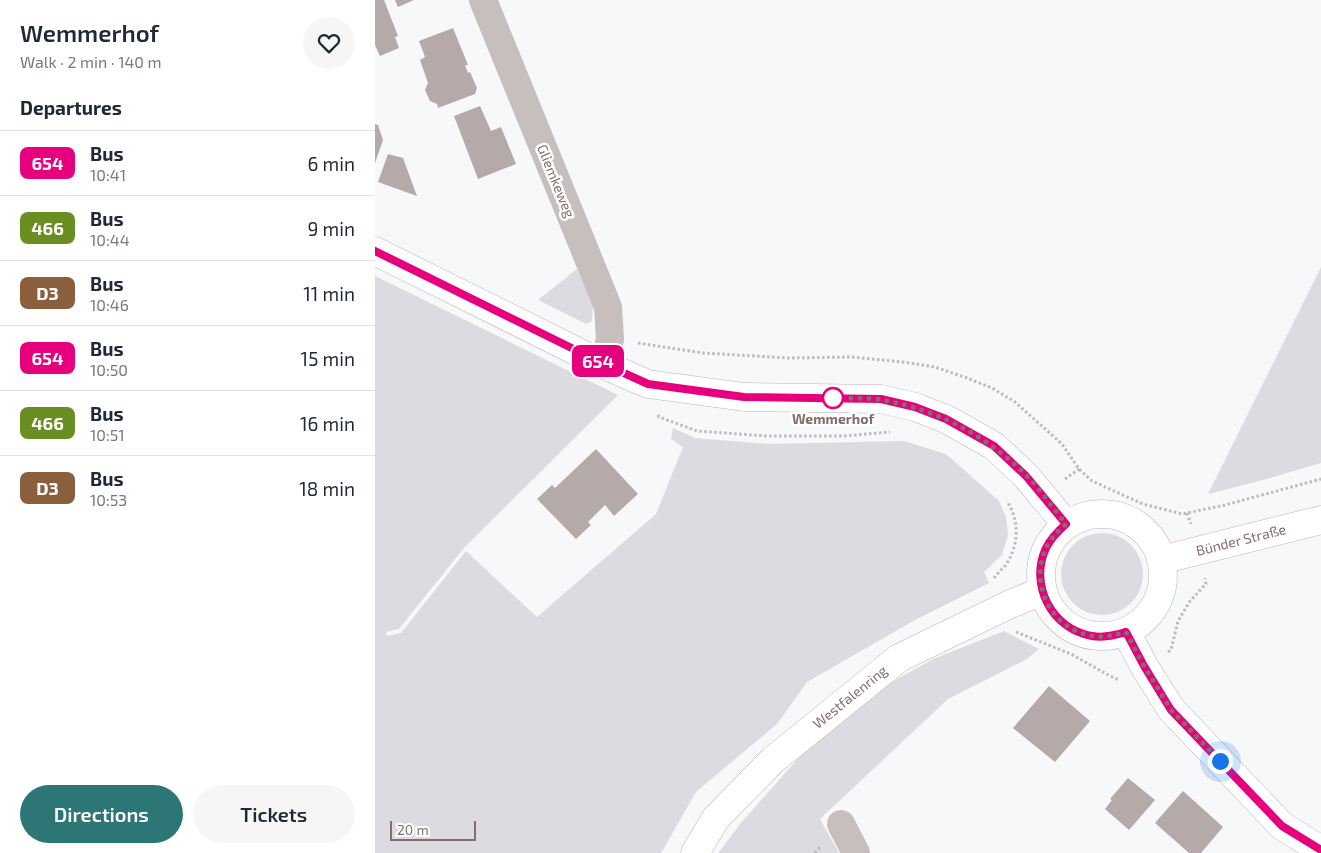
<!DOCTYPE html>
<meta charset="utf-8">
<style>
:root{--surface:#fff;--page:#f6f6f7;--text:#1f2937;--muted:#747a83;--line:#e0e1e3;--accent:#2c7676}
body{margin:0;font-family:"Exo 2",sans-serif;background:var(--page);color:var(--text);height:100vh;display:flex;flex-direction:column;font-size:19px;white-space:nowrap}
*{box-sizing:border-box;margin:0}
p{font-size:16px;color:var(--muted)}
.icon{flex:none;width:28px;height:28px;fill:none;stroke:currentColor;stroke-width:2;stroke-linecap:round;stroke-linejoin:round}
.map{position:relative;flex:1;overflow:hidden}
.side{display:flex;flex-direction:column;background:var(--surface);width:375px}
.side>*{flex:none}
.badge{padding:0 10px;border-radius:8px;font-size:18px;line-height:32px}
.scale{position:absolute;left:15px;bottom:12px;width:86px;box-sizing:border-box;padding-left:5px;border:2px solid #856d6b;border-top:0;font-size:14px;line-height:18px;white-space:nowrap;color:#856d6b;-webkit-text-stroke:4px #fff;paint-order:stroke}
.you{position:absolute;width:25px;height:25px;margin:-12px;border:4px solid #fff;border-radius:50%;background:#1a73e8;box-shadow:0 0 0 8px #1a73e833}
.map>.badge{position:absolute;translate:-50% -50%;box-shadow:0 0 0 2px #fff}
h2{padding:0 20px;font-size:19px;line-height:45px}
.round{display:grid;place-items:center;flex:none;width:52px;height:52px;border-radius:26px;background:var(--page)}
.headline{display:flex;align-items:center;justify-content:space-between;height:85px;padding:0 20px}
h1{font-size:24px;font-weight:600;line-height:38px}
.button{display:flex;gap:10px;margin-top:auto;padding:10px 20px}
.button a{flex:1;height:58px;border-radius:30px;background:var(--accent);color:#fff;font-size:20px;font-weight:600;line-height:58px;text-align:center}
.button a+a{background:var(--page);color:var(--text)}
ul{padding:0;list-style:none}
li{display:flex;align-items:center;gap:15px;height:65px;padding:0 20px;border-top:1px solid var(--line)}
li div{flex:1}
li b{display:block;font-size:19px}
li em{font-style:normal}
li .badge{min-width:55px;font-weight:700;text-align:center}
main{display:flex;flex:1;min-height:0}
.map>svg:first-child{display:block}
.green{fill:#dddbe2}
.building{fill:#b5a9a9}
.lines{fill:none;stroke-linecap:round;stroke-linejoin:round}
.secondary-casing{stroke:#bdb4b3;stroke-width:29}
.path{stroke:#c0bbbb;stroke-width:3;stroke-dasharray:2.5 2.5;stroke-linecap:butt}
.street{stroke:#c6bfbe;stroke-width:28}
.secondary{stroke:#fff;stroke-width:28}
.line-casing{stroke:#fff;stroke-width:11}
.line{stroke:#e6007e;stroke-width:8}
.walk{stroke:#856d6b;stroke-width:5;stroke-dasharray:0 9}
.stop-dot{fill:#fff;stroke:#e6007e;stroke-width:2.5}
.labels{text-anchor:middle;stroke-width:5;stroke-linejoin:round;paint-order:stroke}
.street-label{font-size:14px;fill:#856d6b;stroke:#fff}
.stop-label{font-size:14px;font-weight:bold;fill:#856d6b;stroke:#fff}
</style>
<main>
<section class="side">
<div class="headline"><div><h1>Wemmerhof</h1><p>Walk · 2 min · 140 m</p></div><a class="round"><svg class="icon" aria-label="heart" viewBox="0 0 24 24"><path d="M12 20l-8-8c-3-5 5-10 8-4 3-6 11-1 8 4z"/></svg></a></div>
<h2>Departures</h2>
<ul>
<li><span class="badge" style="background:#e6007e;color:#fff">654</span><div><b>Bus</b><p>10:41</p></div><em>6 min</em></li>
<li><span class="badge" style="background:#6b8e23;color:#fff">466</span><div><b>Bus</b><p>10:44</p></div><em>9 min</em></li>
<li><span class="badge" style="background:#8b5e3c;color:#fff">D3</span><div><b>Bus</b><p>10:46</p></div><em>11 min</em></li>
<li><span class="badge" style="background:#e6007e;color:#fff">654</span><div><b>Bus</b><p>10:50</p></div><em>15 min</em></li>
<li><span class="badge" style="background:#6b8e23;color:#fff">466</span><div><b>Bus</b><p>10:51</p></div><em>16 min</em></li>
<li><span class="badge" style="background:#8b5e3c;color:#fff">D3</span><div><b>Bus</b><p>10:53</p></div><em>18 min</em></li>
</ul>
<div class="button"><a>Directions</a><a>Tickets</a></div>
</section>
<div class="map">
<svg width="946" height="853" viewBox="0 0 946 853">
<rect width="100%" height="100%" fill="#f7f8f9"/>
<!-- green -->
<path class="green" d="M 946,267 L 946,463 L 888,480 L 833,494 Z
M 202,269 L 218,306 L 217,321 L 211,324 L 163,300 Z
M 0,276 L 243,395 L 89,548 L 24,629 L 11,632 L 12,636 L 26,633 L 91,551 L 162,617 L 281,514 L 308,447 L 296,439 L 298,428 L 320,438 L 392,444 L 529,441 L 571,454 L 624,501 L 631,517 L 633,535 L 627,555 L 609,572 L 614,583 L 540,620 L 432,682 L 402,724 L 321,792 L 286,853 L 0,853 Z
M686 574a41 41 0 1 1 82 0a41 41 0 1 1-82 0Z
M 629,631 L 664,649 L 652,659 L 573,699 L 445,819 L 464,853 L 343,853 L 366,823 L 426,755 L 508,687 L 558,659 Z"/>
<!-- building -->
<path class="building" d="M 0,0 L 9,0 L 23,36 L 20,37 L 24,48 L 5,56 L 0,45 Z
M 20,0 L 39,0 L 23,7 Z
M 78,28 L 93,65 L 90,65 L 93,73 L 95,72 L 102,88 L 100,94 L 63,108 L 62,104 L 55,101 L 50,90 L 53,83 L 45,60 L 50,57 L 44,41 Z
M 105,106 L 116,131 L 126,127 L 141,164 L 103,179 L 79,116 Z
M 0,124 L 3,125 L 8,140 L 0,163 Z
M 13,154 L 28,158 L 42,196 L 3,182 Z
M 221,449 L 263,494 L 239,516 L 230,505 L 213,522 L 216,525 L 201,539 L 162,499 L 177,485 L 180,488 Z
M 674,686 L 715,721 L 680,762 L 638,728 Z
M 753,778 L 780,800 L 754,830 L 730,809 L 737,800 L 735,799 Z
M 808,791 L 848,827 L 826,853 L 814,853 L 780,823 Z"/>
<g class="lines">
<defs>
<path id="secondary" d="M 0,251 L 229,365 L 273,384 L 369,397 L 506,399 L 540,407 L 571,419 L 619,446 L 651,476 L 691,524
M666 575a61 61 0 1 1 122 0a61 61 0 1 1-122 0Z
M 786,560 L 946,520
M 751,632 L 769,666 L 796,709 L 907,826 L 946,850
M 320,853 L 341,818 L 398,760 L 524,658 L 631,606 L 667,591"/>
</defs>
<!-- secondary casing -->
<use href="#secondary" class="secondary-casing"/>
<!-- path -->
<path class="path" d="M 263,343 L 328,353 L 414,358 L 477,357 L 528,362 L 560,367 L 592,378 L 617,388 L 640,402 L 687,444 L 704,469 L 717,481 L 768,504 L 807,514 L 850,505 L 946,479
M 283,415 L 284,417 L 322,431 L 392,436 L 469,436 L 515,432
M 690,479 L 704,469
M 812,513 L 816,524
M 619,578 C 622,574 626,570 630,566 C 644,546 645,522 632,501
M 641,632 L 696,654 L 735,676 L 744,680
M 793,652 L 796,650 L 803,621 L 815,601 L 831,584 L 830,578
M 440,853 L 446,846"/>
<!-- street -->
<path class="street" d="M 108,0 L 233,307 L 235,339 L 229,365
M 466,824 L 481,853"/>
<!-- secondary -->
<use href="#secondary" class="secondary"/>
</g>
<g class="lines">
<defs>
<path id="line" d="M 0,251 L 229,364 L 273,384 L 369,397 L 506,399 L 540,407 L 571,419 L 619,446 L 651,476 L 691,524 C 683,531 676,538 671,548 C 654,584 676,629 717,636 C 729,638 739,635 751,632 L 769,666 L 796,710 L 907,826 L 946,850"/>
</defs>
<!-- line casing -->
<use href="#line" class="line-casing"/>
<!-- line -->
<use href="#line" class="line"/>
<!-- walk -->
<path class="walk" d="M 458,398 C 474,399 492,397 507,400 C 562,409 611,436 650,474 C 665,489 678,508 691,524 C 683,531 676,538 671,548 C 654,584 676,629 717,636 C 729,638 739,635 751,632 L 769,666 L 796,710 L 845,761"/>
</g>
<!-- markers -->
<circle class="stop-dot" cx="458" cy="398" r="10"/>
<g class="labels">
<!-- street labels -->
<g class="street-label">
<text transform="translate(181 181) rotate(68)" y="5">Gliemkeweg</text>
<text transform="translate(866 540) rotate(-14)" y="5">Bünder Straße</text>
<text transform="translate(475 697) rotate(-39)" y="5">Westfalenring</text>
</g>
<!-- stop labels -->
<g class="stop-label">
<text x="458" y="424">Wemmerhof</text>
</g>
</g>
</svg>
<div class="scale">20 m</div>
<div class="you" style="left:845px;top:761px"></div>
<b class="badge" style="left:223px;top:361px;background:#e6007e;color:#fff">654</b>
</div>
</main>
